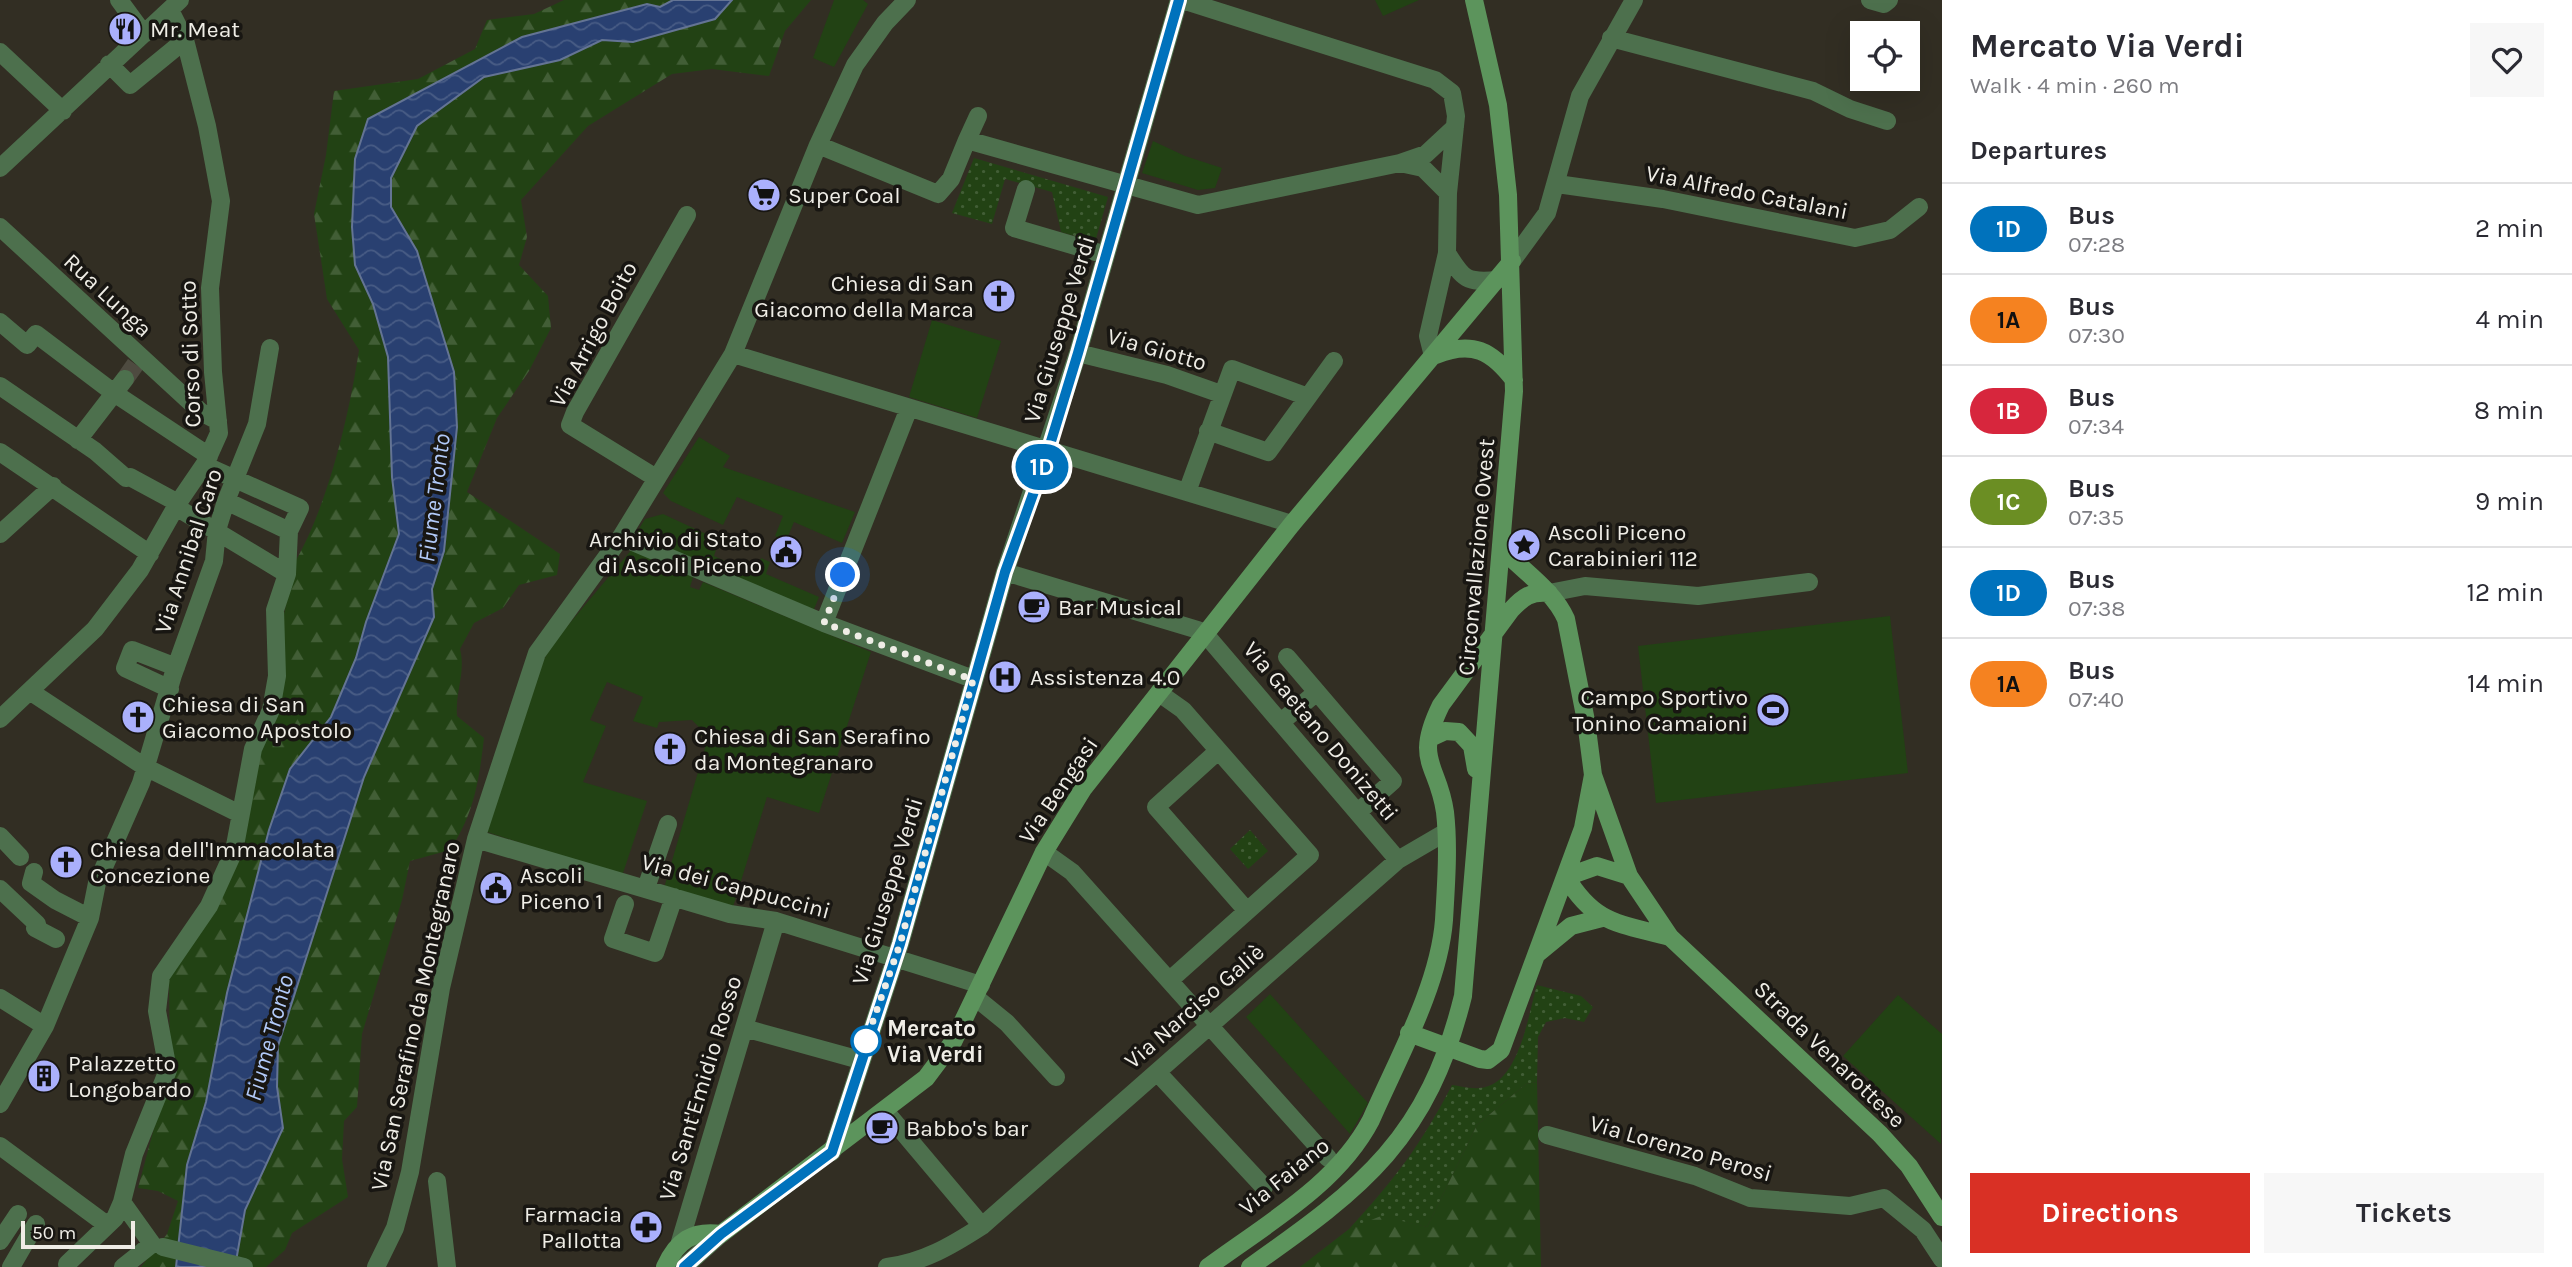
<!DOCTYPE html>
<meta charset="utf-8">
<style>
:root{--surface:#fff;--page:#f7f7f7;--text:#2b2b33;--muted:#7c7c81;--line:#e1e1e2;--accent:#d93025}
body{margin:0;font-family:Karla,sans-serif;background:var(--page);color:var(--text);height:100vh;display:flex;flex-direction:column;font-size:26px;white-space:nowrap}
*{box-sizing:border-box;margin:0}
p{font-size:23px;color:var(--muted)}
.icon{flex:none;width:38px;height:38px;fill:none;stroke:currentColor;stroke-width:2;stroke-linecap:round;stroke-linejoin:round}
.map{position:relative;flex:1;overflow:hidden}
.panel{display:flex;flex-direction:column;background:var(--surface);width:630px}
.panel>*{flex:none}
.badge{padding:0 14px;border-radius:23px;font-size:24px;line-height:46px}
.buttons{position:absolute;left:1850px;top:21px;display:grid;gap:14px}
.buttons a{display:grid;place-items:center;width:70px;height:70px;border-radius:0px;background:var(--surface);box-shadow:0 7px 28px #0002;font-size:35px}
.scale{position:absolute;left:21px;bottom:18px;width:114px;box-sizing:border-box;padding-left:7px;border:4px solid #efede6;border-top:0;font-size:19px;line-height:24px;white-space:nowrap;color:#efede6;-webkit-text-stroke:5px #181612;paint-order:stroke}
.you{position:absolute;width:35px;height:35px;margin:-18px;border:5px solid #fff;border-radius:50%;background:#1a73e8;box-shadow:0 0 0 10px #1a73e833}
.map>.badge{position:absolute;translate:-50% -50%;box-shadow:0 0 0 4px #fff}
h2{padding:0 28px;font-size:26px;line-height:63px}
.round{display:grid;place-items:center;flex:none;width:74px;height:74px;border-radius:0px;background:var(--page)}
.headline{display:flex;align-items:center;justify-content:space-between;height:119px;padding:0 28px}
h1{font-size:33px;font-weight:700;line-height:52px}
.button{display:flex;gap:14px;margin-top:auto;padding:14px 28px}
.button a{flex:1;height:80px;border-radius:0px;background:var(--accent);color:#fff;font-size:28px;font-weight:700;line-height:80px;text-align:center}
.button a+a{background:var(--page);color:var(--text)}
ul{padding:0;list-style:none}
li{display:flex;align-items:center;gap:21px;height:91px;padding:0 28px;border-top:2px solid var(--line)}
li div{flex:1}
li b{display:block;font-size:26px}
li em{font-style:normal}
li .badge{min-width:77px;font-weight:700;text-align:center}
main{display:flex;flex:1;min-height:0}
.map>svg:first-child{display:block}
.grass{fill:url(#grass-dots)}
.forest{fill:url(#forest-firs)}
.green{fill:#224214}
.water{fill:url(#water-waves);stroke:#647494;stroke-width:2}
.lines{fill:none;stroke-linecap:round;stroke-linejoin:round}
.street-tunnel{stroke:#4e4b40;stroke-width:18;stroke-dasharray:18 9;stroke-linecap:butt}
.street{stroke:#4d704d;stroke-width:18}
.secondary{stroke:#5c945c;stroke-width:18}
.line-casing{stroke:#fff;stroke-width:16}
.line{stroke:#0072bc;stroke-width:10}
.walk{stroke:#efede6;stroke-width:7;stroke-dasharray:0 12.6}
.stop-dot{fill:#fff;stroke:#0072bc;stroke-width:3.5}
.labels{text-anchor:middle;stroke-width:7;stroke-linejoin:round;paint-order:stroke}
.poi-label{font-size:23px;fill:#efede6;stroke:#181612;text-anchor:start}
.street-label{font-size:23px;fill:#efede6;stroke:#181612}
.stop-label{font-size:23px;font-weight:bold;fill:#efede6;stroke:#181612;text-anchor:start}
.water-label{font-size:24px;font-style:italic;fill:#b2caf9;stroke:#181612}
</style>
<main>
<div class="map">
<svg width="1942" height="1267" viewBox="0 0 1942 1267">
<defs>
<pattern id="grass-dots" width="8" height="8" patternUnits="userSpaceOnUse" patternTransform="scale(1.75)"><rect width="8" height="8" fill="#224214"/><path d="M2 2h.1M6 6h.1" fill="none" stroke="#425e36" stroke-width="1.8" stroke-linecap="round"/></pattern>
<pattern id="forest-firs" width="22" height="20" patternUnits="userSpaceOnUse" patternTransform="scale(1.75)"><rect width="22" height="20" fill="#224214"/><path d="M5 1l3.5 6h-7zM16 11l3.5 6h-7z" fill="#425e36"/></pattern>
<pattern id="water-waves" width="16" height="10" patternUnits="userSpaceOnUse" patternTransform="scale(1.75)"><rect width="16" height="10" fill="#294071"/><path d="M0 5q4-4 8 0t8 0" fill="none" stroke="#485c85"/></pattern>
</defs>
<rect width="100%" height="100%" fill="#322e23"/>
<!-- grass -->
<path class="grass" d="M 974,158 L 1108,197 L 1095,242 L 1061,232 L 1052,192 L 1005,179 L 992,224 L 952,213 Z
M 1250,830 L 1268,851 L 1248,869 L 1230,849 Z
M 1537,985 L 1581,996 L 1593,1007 L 1584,1022 L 1565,1018 L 1546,1022 L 1538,1037 L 1537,1082 L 1526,1084 L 1477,1125 L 1427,1227 L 1381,1217 L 1349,1229 C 1394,1180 1421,1145 1452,1085 C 1460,1086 1470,1089 1479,1088 C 1519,1086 1528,1015 1537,985 Z"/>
<!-- forest -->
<path class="forest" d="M 564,0 L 673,0 L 660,7 L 522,37 L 368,119 L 355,159 L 352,227 L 355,265 L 373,304 L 388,357 L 392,477 L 399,534 L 366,622 L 356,658 L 331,717 L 290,769 L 227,993 L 206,1102 L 187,1165 L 176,1267 L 141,1267 L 167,1234 L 178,1201 L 158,1191 L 138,1188 L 170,1068 L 169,977 L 234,850 L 295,562 C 328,505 349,416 359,350 L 327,299 L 314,214 L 326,155 L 334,91 L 418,79 L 475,49 L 487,20 L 534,14 Z
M 732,0 L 811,0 L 785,31 L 769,76 L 712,69 L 672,74 L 588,126 L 521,200 L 527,237 L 519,265 L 548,296 L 551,328 L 529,371 L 497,418 L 467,492 L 560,554 L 557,575 L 519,585 L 503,608 L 474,623 L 460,649 C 466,672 455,692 457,716 L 484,738 C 479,781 474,814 450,850 L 410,861 L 402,900 L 362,1034 L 357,1107 L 344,1121 L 342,1159 L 348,1197 L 292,1233 L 285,1250 L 266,1267 L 235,1267 L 245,1210 L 283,1128 L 277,1087 L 278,1046 L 364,777 L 434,617 L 432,589 L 444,551 L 457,427 L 417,251 L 391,207 L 391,178 L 417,126 L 484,77 L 560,60 L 602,40 L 633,42 L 715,19 Z
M 1537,1082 L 1541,1267 L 1300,1267 L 1349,1229 L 1381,1216 L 1427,1227 L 1477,1125 L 1526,1084 Z"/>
<!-- green -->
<path class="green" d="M 834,0 L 863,0 L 868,4 L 834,67 L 813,58 Z
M 1375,0 L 1419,0 L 1383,16 Z
M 1153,141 L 1185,156 L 1222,168 L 1215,188 L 1198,190 L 1142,173 Z
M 932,320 L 1001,341 L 977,418 L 909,397 Z
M 699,437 L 730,456 L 723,467 L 855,512 L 842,543 L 794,522 L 786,541 L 775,536 L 783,516 L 737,497 L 723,525 L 671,501 L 663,493 Z
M 663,514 L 719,540 L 714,556 L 754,574 L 761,558 L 770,562 L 766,574 L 819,597 L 812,614 L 640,538 L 637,532 L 645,519 Z
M 633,548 L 693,577 L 690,587 L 699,590 L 703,582 L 871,652 L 819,813 L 767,797 L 732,910 L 664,888 L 708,738 L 699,735 L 699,727 L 692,720 L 659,722 L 657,728 L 633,721 L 643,697 L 607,682 L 590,720 L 606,726 L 583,782 L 647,801 L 622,876 L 487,832 L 544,659 L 553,643 Z
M 1890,616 L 1908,773 L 1656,803 L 1638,646 Z
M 1270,994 L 1368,1103 L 1350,1134 L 1246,1017 Z
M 1898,995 L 1942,1034 L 1941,1144 L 1843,1056 Z"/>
<!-- water -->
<path class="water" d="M 673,0 L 732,0 L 715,19 L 633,42 L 602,40 L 560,60 L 484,77 L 417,126 L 391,178 L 391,207 L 417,251 L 454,372 L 457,427 L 444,551 L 432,589 L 434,617 L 364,777 L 278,1046 L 277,1087 L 283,1128 L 245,1210 L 235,1267 L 176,1267 L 187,1165 L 206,1102 L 227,993 L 269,830 L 290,769 L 331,717 L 356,658 L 366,622 L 399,534 L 392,477 L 388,357 L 373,304 L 355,265 L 352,227 L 355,159 L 368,119 L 522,37 L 647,4 L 660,7 Z"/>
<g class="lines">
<!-- street-tunnel -->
<path class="street-tunnel" d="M 125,379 L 137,362"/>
<!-- street -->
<path class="street" d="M 119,0 L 144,34
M 1182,0 L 1435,80 L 1452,93 L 1456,116 L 1448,193 L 1447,253 L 1428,336 L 1433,356
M 1870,0 L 1884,4 L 1889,0
M 1611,38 L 1813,91 L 1850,109 L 1887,121
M 0,52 L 63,111
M 109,64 L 130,85 L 185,40
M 967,140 L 978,116
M 818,145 L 938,194 L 951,179 L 967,140 L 1198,205 L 1400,163 L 1423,168 L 1448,193
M 1400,163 L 1426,154 L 1455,127
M 0,168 L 180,0
M 1557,184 L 1663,199 L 1855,238 L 1890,230 L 1919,207
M 1026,189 L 1014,228 L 1106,255
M 0,227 L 201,412 L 218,421
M 1447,253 C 1463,279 1466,283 1497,280
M 1512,261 L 1547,213 L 1580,96 L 1634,0
M 0,322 L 27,345 L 36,334 L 114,393 L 209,456
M 1078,353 L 1167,375 L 1221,394
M 733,354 L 1292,524
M 0,386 L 95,451 L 126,478 L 130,477 L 178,503
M 1208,431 L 1268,452 L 1334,361
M 78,440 L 125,379
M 0,452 L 150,554
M 656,478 L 570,425 L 575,412 L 687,215
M 1187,492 L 1232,369 L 1308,397
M 226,501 L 289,531
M 176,507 L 287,574
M 0,534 L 53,486
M 621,537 L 824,623 L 973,679
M 1005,572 L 1198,630 L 1206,635 L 1398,860
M 1549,593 L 1585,586 L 1698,596 L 1809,582
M 824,623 L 909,408
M 1287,657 L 1393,781 L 1358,812
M 170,689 L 125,668 L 132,650 L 176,667
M 31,692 L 145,767 L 240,814
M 1159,693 L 1183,710 L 1310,855 L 1170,980
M 0,719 L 95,629 L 140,570 L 178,503 L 206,462 L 219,433 L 213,372 L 210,288 L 221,201 L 207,126 L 185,40 L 170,10
M 1281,722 L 1317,692
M 1218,751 L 1156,807 L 1247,911
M 0,836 L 20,857
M 476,839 L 730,914 L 776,921 L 981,985
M 1044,852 L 1072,872 L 1328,1158
M 34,872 L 31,883 L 55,900 L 90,918
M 646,888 L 668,824
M 0,889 L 37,924 L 35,928 L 56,939
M 625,904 L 613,939 L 655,953 L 674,897
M 975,997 L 1007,1023 L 1056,1077
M 0,998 L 45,1026
M 744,1028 L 860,1060
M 1157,1072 L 1264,1187
M 0,1104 L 45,1026 L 90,918 L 97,883 L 141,783 L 173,675 L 214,561 L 217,530 L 226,501 L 257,424 L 270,348
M 886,1112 L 982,1226
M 1547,1135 L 1695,1176 L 1750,1198 L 1850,1206 L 1884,1198 L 1923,1230 L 1942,1259
M 0,1146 L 107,1225
M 832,1152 L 900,944 L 1005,572 L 1078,353 L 1179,0
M 437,1181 L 447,1267
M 0,1241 L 18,1214
M 680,1242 L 776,921
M 163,1247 L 244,1267
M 67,1264 L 115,1218 L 122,1202
M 11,1267 L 36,1224
M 123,1267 L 152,1244 L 122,1202 L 134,1154 L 168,1070 L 157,1011 L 161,976 L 209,906 L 234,851 L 253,749 L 271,710 L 277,676 L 275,610 L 287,574 L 289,531 L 300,508 L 204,465
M 376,1267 L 395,1228 L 410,1172 L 441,988 L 476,839 L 537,653 L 621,537 L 733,354 L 818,145 L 855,65 L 885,23 L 907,0
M 684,1267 L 721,1234
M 887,1267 C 924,1262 951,1246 982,1226 L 1398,860 L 1446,832"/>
<!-- secondary -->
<path class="secondary" d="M 1436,355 C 1472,340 1492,351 1514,380
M 1501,548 C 1523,571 1553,590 1566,619 L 1586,721 L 1593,775 L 1629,876
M 1430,738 L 1445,731 L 1459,732 L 1472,746 L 1476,769
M 1566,877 L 1597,866 L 1629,876 L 1670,937 L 1880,1134 L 1909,1166 L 1942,1217
M 1566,877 C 1595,925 1619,923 1670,937
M 1537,954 L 1571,926 L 1602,918
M 1409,1033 L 1480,1059 L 1488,1060 L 1501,1050 L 1583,828 L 1593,775
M 665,1267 C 677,1241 692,1230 721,1234 L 926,1078 L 953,1042 L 1044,852 L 1083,789 L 1292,524 L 1512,261
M 1208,1267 C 1266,1224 1337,1185 1371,1120 C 1397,1060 1439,986 1444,920 C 1446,885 1449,847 1445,812 C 1438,763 1413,762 1441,705 L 1511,610 C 1523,597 1531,591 1549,593
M 1250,1267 C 1364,1187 1428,1138 1463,996 L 1514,391 L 1508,195 L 1498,105 L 1474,0"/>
</g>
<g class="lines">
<defs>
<path id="line" d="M 684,1267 L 721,1234 L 832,1152 L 900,944 L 1005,572 L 1045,461 L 1078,353 L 1179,0"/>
</defs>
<!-- line casing -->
<use href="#line" class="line-casing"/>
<!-- line -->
<use href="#line" class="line"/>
<!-- walk -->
<path class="walk" d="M 843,575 L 824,623 L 973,680 L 900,944 L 866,1041"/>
</g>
<!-- icons -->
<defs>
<symbol id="restaurant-disc" viewBox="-11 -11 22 22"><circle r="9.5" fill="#aab0fc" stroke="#181612"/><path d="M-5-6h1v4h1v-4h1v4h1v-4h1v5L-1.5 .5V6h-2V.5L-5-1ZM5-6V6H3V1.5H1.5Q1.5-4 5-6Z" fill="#111"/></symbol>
<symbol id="supermarket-disc" viewBox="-11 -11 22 22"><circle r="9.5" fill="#aab0fc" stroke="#181612"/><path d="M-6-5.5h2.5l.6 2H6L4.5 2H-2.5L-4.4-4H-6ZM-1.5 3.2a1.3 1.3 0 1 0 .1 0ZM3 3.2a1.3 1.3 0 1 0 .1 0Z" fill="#111"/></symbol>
<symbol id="church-disc" viewBox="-11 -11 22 22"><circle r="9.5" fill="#aab0fc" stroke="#181612"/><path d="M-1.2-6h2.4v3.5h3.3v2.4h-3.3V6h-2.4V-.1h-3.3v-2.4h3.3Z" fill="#111"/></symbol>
<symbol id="sight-disc" viewBox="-11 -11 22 22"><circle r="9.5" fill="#aab0fc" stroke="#181612"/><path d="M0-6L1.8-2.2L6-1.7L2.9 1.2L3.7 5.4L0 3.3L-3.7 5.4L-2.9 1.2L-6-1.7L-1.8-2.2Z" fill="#111"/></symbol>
<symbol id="civic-disc" viewBox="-11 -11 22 22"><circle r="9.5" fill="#aab0fc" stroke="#181612"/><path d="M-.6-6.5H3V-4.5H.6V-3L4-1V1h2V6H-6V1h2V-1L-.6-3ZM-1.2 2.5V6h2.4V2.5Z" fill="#111"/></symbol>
<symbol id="cafe-disc" viewBox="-11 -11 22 22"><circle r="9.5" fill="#aab0fc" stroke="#181612"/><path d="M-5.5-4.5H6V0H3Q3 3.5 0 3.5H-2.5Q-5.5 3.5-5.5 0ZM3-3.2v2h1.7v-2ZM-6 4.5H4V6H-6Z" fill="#111"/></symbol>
<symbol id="hospital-disc" viewBox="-11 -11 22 22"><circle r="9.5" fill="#aab0fc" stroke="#181612"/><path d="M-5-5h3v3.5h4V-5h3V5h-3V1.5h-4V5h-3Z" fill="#111"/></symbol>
<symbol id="stadium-disc" viewBox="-11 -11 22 22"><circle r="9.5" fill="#aab0fc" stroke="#181612"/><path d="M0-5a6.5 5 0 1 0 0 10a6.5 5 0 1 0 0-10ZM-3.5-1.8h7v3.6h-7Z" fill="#111"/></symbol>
<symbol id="building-disc" viewBox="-11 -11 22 22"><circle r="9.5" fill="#aab0fc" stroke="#181612"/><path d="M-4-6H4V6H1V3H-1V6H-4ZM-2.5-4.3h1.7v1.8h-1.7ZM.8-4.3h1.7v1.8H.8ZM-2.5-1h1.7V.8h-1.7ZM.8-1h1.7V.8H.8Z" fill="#111"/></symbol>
<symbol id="pharmacy-disc" viewBox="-11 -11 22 22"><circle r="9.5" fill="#aab0fc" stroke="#181612"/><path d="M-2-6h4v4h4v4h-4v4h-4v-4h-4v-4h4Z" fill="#111"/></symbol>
</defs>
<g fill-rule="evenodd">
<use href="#restaurant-disc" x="106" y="10" width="38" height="38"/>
<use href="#supermarket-disc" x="745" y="176" width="38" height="38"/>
<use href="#church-disc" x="980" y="277" width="38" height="38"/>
<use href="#sight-disc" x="1505" y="526" width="38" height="38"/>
<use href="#civic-disc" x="767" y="533" width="38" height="38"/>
<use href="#cafe-disc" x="1015" y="588" width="38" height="38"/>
<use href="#hospital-disc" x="986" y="658" width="38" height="38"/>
<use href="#stadium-disc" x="1754" y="691" width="38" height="38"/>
<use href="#church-disc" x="119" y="698" width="38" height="38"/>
<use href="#church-disc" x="651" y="730" width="38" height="38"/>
<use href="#church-disc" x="47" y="843" width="38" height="38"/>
<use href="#civic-disc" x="477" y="869" width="38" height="38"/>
<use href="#building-disc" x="25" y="1057" width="38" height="38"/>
<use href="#cafe-disc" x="863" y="1109" width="38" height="38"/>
<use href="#pharmacy-disc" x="627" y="1208" width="38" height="38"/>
</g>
<!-- markers -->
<circle class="stop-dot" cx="866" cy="1041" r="14"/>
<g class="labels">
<!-- poi labels -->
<g class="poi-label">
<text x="150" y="37">Mr. Meat</text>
<text x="788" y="203">Super Coal</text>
<text x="974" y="291" text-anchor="end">Chiesa di San<tspan x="974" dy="26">Giacomo della Marca</tspan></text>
<text x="1548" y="540">Ascoli Piceno<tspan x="1548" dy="26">Carabinieri 112</tspan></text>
<text x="762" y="547" text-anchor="end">Archivio di Stato<tspan x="762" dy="26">di Ascoli Piceno</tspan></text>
<text x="1058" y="615">Bar Musical</text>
<text x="1030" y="685">Assistenza 4.0</text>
<text x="1748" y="705" text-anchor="end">Campo Sportivo<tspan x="1748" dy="26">Tonino Camaioni</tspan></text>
<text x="162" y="712">Chiesa di San<tspan x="162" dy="26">Giacomo Apostolo</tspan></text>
<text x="694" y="744">Chiesa di San Serafino<tspan x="694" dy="26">da Montegranaro</tspan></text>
<text x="90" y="857">Chiesa dell'Immacolata<tspan x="90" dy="26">Concezione</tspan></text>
<text x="520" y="883">Ascoli<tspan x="520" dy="26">Piceno 1</tspan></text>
<text x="68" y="1071">Palazzetto<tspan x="68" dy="26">Longobardo</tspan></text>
<text x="906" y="1136">Babbo's bar</text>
<text x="622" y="1222" text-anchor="end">Farmacia<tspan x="622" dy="26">Pallotta</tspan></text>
</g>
<!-- street labels -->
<g class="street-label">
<text transform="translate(1747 192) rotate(11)" y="8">Via Alfredo Catalani</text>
<text transform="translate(108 295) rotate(43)" y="8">Rua Lunga</text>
<text transform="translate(1059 329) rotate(-73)" y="8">Via Giuseppe Verdi</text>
<text transform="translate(593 334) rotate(-62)" y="8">Via Arrigo Boito</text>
<text transform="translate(1157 349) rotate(16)" y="8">Via Giotto</text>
<text transform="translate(190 354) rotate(-92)" y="8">Corso di Sotto</text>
<text transform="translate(188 551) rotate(-72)" y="8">Via Annibal Caro</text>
<text transform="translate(1476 557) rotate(-85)" y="8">Circonvallazione Ovest</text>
<text transform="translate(1321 731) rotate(50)" y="8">Via Gaetano Donizetti</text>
<text transform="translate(1058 790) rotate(-56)" y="8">Via Bengasi</text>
<text transform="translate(736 886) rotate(15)" y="8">Via dei Cappuccini</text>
<text transform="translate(887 891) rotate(-73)" y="8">Via Giuseppe Verdi</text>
<text transform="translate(1194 1006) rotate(-41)" y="8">Via Narciso Galiè</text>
<text transform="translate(415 1016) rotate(-78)" y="8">Via San Serafino da Montegranaro</text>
<text transform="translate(1830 1054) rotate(44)" y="8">Strada Venarottese</text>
<text transform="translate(700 1088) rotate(-73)" y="8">Via Sant'Emidio Rosso</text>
<text transform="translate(1681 1148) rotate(16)" y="8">Via Lorenzo Perosi</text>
<text transform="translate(1284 1176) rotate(-39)" y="8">Via Faiano</text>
</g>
<!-- stop labels -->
<g class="stop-label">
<text x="887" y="1036">Mercato<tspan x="887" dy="26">Via Verdi</tspan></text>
</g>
<!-- water labels -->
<g class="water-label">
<text transform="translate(434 498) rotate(-83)" y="8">Fiume Tronto</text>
<text transform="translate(269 1038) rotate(-75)" y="8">Fiume Tronto</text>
</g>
</g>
</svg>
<div class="buttons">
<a><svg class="icon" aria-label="locate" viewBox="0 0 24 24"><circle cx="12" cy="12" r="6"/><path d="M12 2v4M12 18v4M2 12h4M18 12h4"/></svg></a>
</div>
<div class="scale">50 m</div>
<div class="you" style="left:843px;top:575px"></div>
<b class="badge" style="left:1042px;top:467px;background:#0072bc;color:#fff">1D</b>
</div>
<section class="panel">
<div class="headline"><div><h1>Mercato Via Verdi</h1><p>Walk · 4 min · 260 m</p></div><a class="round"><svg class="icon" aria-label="heart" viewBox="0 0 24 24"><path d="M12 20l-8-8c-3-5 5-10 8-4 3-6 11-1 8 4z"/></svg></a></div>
<h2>Departures</h2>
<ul>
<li><span class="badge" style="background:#0072bc;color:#fff">1D</span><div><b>Bus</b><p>07:28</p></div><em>2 min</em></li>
<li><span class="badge" style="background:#f58220;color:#111">1A</span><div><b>Bus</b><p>07:30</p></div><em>4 min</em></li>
<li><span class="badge" style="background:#d7263d;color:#fff">1B</span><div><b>Bus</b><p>07:34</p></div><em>8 min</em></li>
<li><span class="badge" style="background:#6b8e23;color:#fff">1C</span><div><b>Bus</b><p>07:35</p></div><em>9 min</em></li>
<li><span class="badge" style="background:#0072bc;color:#fff">1D</span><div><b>Bus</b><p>07:38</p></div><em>12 min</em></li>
<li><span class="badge" style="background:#f58220;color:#111">1A</span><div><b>Bus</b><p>07:40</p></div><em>14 min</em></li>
</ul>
<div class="button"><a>Directions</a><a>Tickets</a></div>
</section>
</main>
